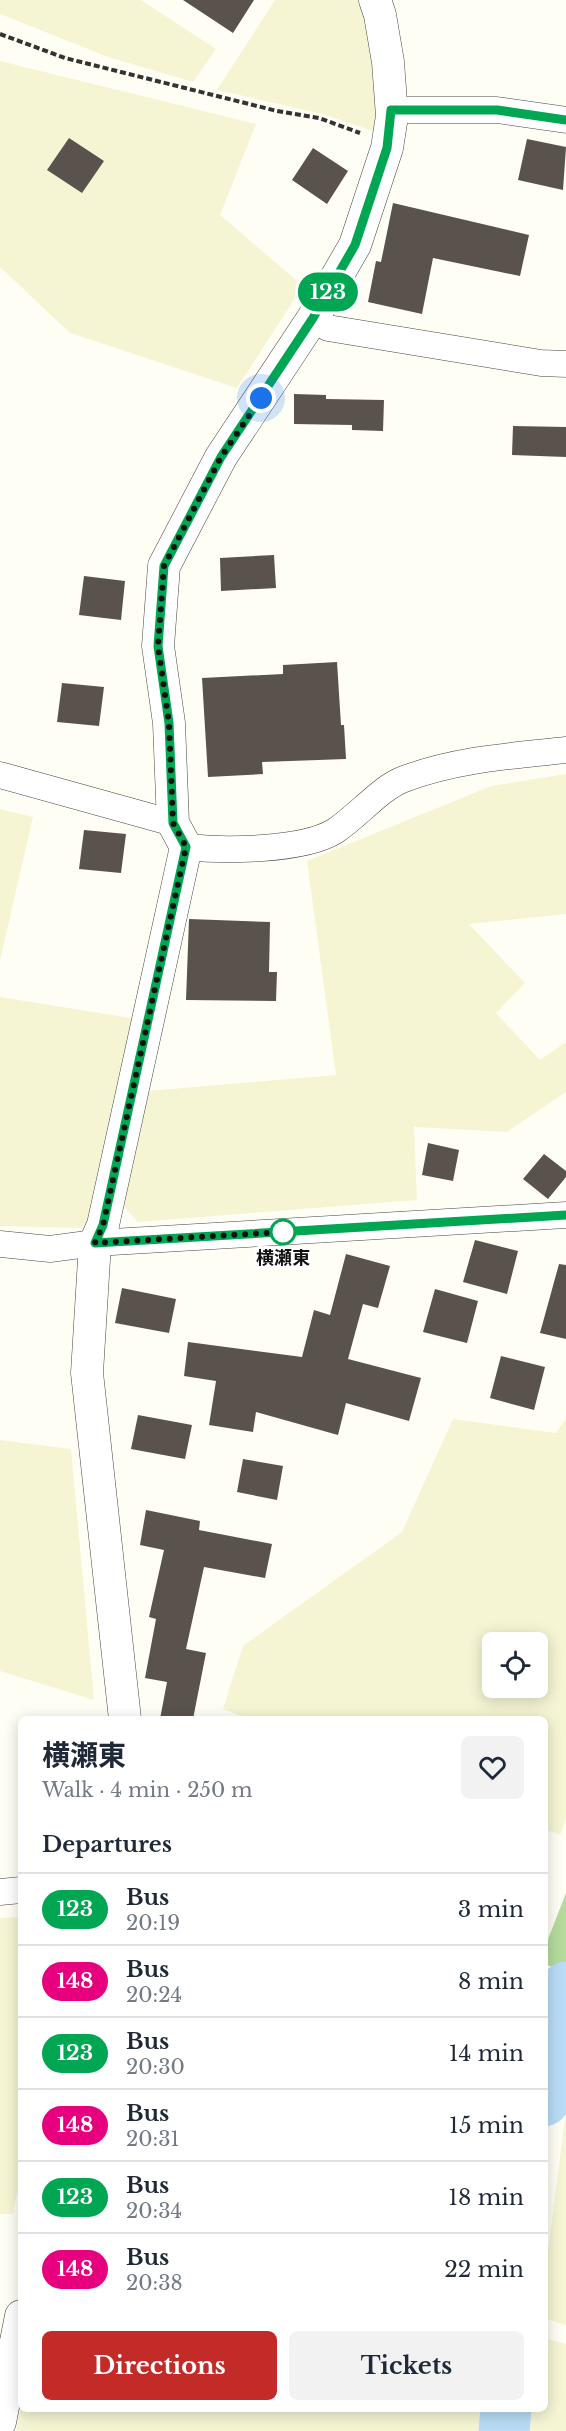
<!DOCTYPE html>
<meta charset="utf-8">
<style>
:root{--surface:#fff;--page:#f2f2f3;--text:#1f2937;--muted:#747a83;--line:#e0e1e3;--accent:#c22b28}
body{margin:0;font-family:"Libre Baskerville","Noto Sans JP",serif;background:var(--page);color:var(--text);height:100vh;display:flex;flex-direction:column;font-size:22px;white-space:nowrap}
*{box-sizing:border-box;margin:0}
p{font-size:20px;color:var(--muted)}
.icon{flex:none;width:33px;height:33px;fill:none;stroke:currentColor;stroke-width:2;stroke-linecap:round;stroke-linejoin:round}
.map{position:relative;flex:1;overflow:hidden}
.side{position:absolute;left:18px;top:1716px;width:530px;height:696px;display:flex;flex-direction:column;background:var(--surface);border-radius:9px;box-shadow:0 3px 15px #0003}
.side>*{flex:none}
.badge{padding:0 12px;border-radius:20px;font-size:21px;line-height:39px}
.tools{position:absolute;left:482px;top:1632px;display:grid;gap:12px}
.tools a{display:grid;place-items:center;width:66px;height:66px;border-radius:9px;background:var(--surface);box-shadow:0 3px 15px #0003;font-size:30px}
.you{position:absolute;width:30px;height:30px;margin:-15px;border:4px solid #fff;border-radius:50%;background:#1a73e8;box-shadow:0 0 0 9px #1a73e833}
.map>.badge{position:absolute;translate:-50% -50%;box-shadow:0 0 0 3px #fff}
h2{padding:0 24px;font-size:22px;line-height:54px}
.round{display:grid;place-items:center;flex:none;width:63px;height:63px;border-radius:9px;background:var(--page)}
.summary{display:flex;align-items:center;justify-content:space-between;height:102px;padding:0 24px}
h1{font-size:28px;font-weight:700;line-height:45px}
.button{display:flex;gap:12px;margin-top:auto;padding:12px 24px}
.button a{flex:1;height:69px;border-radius:9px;background:var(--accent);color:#fff;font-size:24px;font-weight:700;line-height:69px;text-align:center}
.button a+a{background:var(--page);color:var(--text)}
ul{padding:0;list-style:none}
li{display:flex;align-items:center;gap:18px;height:72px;padding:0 24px;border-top:2px solid var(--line)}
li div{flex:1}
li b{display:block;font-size:22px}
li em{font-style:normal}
li .badge{min-width:66px;font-weight:700;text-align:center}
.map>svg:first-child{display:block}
.farmland{fill:#f5f5d4;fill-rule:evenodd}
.forest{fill:#b4db9c}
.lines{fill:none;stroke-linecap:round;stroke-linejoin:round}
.river{stroke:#b9dbf6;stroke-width:51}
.building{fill:#5a534d}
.minor-casing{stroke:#444;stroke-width:27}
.tertiary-casing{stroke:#444;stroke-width:33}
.path{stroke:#333;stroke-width:4;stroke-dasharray:6 3;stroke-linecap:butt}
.minor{stroke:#fff;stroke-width:26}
.tertiary{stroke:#fff;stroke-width:32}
.line-casing{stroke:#fff;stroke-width:14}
.line{stroke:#00a651;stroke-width:9}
.walk{stroke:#111;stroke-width:6;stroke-dasharray:0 10.8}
.stop-dot{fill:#fff;stroke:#00a651;stroke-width:3}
.labels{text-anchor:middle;stroke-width:6;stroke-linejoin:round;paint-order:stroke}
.stop-label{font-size:18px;font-weight:bold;fill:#111;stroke:#fff}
</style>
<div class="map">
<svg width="566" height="2431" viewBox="0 0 566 2431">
<rect width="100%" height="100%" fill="#fffef5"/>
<!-- farmland -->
<path class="farmland" d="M 0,0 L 141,0 L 216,49 L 193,82 L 108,57 L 0,14 Z
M 275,0 L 358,0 L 372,40 L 378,113 L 375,132 L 323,114 L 217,90 Z
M 0,61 L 256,124 L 220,215 L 303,286 L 237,388 L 70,333 L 0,267 Z
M 566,774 L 566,914 L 469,924 L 525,983 L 496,1013 L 540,1060 L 566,1042 L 566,1092 L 507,1132 L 414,1127 L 417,1200 L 138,1222 L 119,1201 L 148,1091 L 336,1075 L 307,861 L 491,786 Z
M 0,809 L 33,817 L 0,961 Z
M 0,997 L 137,1019 L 89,1220 L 81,1228 L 0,1226 Z
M 566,1418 L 566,1819 L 560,1835 L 545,1829 L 544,1719 L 249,1719 L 223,1709 L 243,1646 L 402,1532 L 453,1419 L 556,1433 ZM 492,1642 L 537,1642 L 537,1688 L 492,1688 Z
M 0,1440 L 71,1449 L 94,1700 L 0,1671 Z
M 21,1917 L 21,2173 L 13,2214 L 0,2214 L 0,1918 Z
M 566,2111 L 566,2325 L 544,2318 L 545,2274 Z
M 545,2338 L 566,2344 L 566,2431 L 526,2431 L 528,2409 L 544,2409 Z
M 21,2406 L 21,2409 L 483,2409 L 482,2431 L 16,2431 Z"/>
<!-- forest -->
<path class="forest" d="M 566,1893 L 566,1973 L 545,1964 L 545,1947 Z"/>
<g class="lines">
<!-- river -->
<path class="river" d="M 544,2101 L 566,1987
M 504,2431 L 506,2409"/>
</g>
<!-- building -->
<path class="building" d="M 183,0 L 254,0 L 233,33 Z
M 69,138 L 104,161 L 82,193 L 47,170 Z
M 527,139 L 566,147 L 563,190 L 518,180 Z
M 313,148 L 348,171 L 327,204 L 292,180 Z
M 393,203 L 529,235 L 520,276 L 433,258 L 422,314 L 368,302 L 376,261 L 381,262 Z
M 294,394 L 326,395 L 326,399 L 384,400 L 383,431 L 352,430 L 352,425 L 294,424 Z
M 513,426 L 566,427 L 566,457 L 512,455 Z
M 274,555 L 276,588 L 221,591 L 220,558 Z
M 84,576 L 125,581 L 121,620 L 79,615 Z
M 337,662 L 341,725 L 344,725 L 346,759 L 262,762 L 263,774 L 208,777 L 202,678 L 283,674 L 283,665 Z
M 62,683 L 104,687 L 99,726 L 57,722 Z
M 84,830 L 126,834 L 121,873 L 79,869 Z
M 189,919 L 270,922 L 269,972 L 277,972 L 276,1001 L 186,1000 Z
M 428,1143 L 459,1150 L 453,1181 L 422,1175 Z
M 544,1154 L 566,1171 L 566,1177 L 548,1199 L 523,1179 Z
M 475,1240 L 518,1251 L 507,1294 L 463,1282 Z
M 346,1254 L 390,1266 L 378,1308 L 363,1304 L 348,1359 L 421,1378 L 409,1421 L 346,1403 L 338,1435 L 256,1412 L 253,1432 L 209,1425 L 216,1381 L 184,1376 L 188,1342 L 302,1357 L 314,1310 L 330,1315 Z
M 559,1264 L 566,1265 L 566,1339 L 540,1333 Z
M 122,1288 L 176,1299 L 169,1333 L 115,1323 Z
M 435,1289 L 478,1301 L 467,1343 L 423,1332 Z
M 501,1356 L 545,1367 L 534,1410 L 490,1398 Z
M 138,1415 L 192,1425 L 185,1459 L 131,1449 Z
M 243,1459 L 283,1466 L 277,1500 L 237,1492 Z
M 146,1510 L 200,1521 L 199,1530 L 272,1544 L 265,1578 L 204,1567 L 186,1649 L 206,1653 L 193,1719 L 160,1719 L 167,1682 L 145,1678 L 156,1619 L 149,1617 L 164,1550 L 140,1545 Z"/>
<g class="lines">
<defs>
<path id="minor" d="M 391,110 L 497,110 L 566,120
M 313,318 L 328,328 L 541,363 L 566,364
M 0,775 L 173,823
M 186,847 C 223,851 303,851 335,831 C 357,817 380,788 404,779 C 457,759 511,756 566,750
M 0,1244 L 50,1249 L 95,1243 L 566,1215
M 0,1892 L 21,1890"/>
<path id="tertiary" d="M 125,1719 L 87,1373 L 95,1243 L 103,1225 L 186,847 L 173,823 L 169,723 L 158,646 L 164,566 L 221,457 L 313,318 L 355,245 L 387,148 L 392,116 L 388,62 L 380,15 L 375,0
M 0,2422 L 21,2316"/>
</defs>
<!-- minor casing -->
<use href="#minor" class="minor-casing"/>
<!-- tertiary casing -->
<use href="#tertiary" class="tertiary-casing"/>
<!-- path -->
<path class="path" d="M 0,34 L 65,58 L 277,111 L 319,118 L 360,133"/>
<!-- minor -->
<use href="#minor" class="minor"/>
<!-- tertiary -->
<use href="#tertiary" class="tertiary"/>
</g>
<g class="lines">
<defs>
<path id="line" d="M 566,120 L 497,110 L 391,110 L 387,148 L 355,245 L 313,318 L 221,457 L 164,566 L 158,646 L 169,723 L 173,823 L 186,847 L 103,1225 L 95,1243 L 566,1215"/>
</defs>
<!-- line casing -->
<use href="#line" class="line-casing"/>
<!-- line -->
<use href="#line" class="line"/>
<!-- walk -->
<path class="walk" d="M 261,398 L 221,457 L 164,566 L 158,646 L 169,723 L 173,823 L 186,847 L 103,1225 L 95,1243 L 283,1232"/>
</g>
<!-- markers -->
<circle class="stop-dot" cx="283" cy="1232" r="12"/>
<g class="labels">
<!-- stop labels -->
<g class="stop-label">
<text x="283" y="1264">横瀬東</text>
</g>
</g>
</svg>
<div class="tools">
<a><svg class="icon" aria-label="locate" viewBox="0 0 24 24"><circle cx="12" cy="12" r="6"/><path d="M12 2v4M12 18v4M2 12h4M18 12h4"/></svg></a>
</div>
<div class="you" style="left:261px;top:398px"></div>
<b class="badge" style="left:328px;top:292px;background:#00a651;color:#fff">123</b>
<section class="side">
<div class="summary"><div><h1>横瀬東</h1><p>Walk · 4 min · 250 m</p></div><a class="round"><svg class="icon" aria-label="heart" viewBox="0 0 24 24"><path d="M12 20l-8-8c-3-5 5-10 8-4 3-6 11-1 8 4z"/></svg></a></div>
<h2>Departures</h2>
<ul>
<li><span class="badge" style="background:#00a651;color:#fff">123</span><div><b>Bus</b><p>20:19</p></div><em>3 min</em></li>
<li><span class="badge" style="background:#e6007e;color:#fff">148</span><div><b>Bus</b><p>20:24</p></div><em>8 min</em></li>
<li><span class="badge" style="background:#00a651;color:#fff">123</span><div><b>Bus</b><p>20:30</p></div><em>14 min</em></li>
<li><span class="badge" style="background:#e6007e;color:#fff">148</span><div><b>Bus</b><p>20:31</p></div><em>15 min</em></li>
<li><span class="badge" style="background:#00a651;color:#fff">123</span><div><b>Bus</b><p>20:34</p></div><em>18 min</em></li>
<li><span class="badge" style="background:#e6007e;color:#fff">148</span><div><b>Bus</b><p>20:38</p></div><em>22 min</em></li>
</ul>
<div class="button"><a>Directions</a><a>Tickets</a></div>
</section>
</div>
